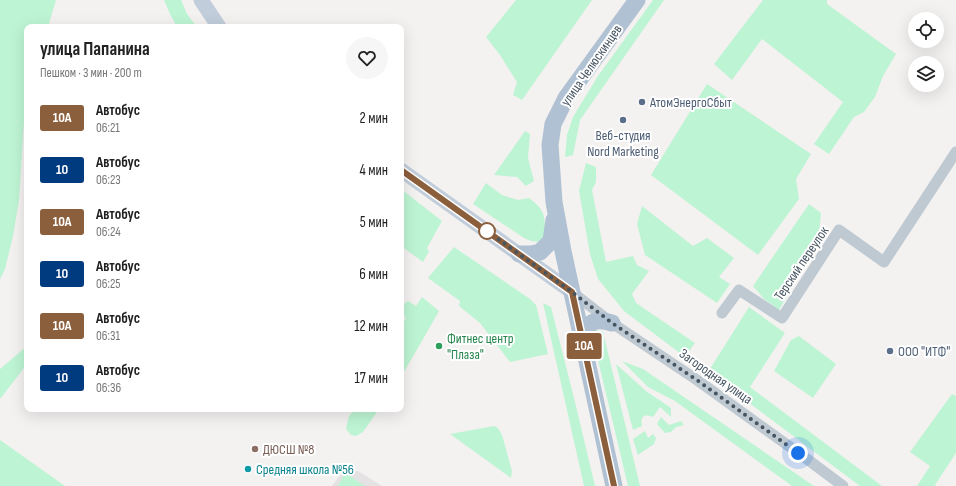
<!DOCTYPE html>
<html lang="ru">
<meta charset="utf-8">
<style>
:root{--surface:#fff;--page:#f6f6f6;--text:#222;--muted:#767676}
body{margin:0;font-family:"Sofia Sans Condensed",sans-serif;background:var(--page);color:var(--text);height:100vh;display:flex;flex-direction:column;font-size:15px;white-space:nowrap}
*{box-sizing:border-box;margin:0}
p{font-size:13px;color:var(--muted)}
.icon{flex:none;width:22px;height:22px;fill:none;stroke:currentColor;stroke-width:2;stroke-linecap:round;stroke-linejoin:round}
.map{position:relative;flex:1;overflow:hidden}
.panel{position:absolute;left:24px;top:24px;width:380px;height:388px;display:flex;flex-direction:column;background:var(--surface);border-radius:8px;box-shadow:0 4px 16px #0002}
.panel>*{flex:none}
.badge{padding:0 8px;border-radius:3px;font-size:14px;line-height:26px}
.fabs{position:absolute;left:908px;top:12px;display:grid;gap:8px}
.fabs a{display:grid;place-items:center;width:36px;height:36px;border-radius:50%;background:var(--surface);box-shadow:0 4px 16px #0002;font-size:20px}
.you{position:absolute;width:20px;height:20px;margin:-10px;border:3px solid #fff;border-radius:50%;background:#1a73e8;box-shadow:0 0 0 6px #1a73e833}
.map>.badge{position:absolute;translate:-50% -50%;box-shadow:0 0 0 2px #fff}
.round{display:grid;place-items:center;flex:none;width:42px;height:42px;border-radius:21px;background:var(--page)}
.head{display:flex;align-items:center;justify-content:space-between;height:68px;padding:0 16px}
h1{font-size:19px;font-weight:700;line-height:30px}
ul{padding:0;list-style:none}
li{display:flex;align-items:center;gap:12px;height:52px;padding:0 16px}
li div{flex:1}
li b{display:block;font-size:15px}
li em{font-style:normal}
li .badge{min-width:44px;font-weight:700;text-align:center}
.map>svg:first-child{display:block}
.education{fill:#e5e2e3}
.green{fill:#bdf4d3}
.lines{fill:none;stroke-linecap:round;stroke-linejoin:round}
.minor{stroke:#bec9d2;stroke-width:11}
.secondary{stroke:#c1cdda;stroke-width:15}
.primary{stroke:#afc1d2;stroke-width:17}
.line-casing{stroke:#fff;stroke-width:9}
.line{stroke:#8b5e3c;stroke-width:6}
.walk{stroke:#475561;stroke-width:4;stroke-dasharray:0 7.2}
.service-dot{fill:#5c6f8a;stroke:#fff;stroke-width:1.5}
.stop-dot{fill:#fff;stroke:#8b5e3c;stroke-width:2}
.leisure-dot{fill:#2e9e5b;stroke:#fff;stroke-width:1.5}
.education-dot{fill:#8d6e63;stroke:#fff;stroke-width:1.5}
.culture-dot{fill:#0f9aa8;stroke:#fff;stroke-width:1.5}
.labels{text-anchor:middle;stroke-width:4;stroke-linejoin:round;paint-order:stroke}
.street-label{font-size:14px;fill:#475561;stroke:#fff}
.service-label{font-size:14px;fill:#4e5e75;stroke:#fff;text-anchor:start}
.leisure-label{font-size:14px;fill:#27864d;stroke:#fff;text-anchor:start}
.education-label{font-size:14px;fill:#785e54;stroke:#fff;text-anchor:start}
.culture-label{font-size:14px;fill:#0d838f;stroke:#fff;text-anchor:start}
</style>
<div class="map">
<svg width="956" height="486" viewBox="0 0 956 486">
<rect width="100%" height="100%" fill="#f4f1f1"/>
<!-- education -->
<path class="education" d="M 343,471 L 358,471 L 382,486 L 332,486 Z"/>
<!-- green -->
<path class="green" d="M 0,0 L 56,0 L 48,27 L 27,27 L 27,98 L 25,104 L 19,200 L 13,236 L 5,269 L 0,279 Z
M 164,0 L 181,0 L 187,14 L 197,27 L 177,27 L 170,14 Z
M 516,0 L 592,0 L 522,100 L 513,95 L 517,82 L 500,55 L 486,37 Z
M 653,0 L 664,0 L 580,120 L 573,155 L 565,157 L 567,135 L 573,117 L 598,76 Z
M 763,0 L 827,0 L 827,4 L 896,54 L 883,76 L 875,97 L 864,112 L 854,117 L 829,154 L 814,144 L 843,102 L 762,39 L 732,80 L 714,64 Z
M 707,84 L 811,154 L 796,179 L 799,199 L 758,255 L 651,175 Z
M 525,131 L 530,134 L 528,158 L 534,181 L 526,186 L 517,177 L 494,175 Z
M 586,163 L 596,167 L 596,182 L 592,190 L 606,262 L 633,256 L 637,265 L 649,271 L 632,294 L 636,303 L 695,343 L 685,357 L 624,311 L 598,279 L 590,254 L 579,191 Z
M 486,183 L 502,195 L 518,200 L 529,198 C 545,210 545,215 545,235 L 540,242 L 531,241 L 524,238 L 473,204 Z
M 401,189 L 442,221 L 427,248 L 429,251 L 423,262 L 401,246 Z
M 809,204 L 821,213 L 818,243 L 779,310 L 764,299 L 753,286 Z
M 642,206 L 693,246 L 707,238 L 734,258 L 719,277 L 730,284 L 717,303 L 645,255 L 637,224 Z
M 454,247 L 530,299 L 536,305 L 548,354 L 510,362 L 480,323 L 459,306 L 460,301 L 428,278 Z
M 422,297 L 439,311 L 430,327 L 401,377 L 401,326 L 406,318 L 401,314 L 401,302 L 404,304 L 408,301 L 416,306 Z
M 543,303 L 551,307 L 575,402 L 595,486 L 584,486 Z
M 749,307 L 785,333 L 750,387 L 882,486 L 860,486 L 708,372 Z
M 596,330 L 603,332 L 640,486 L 628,486 L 592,335 Z
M 799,336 L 836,364 L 813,398 L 774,371 L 791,340 Z
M 27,346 L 27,364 L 0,399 L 0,369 Z
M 622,361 L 643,369 L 814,486 L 792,486 L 675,401 L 648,387 Z
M 616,364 L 646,391 L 671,408 L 671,417 L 660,407 L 653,417 C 644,413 640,417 642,426 L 633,430 Z
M 952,394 L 956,396 L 956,453 L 935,485 L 936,486 L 917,486 L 930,466 L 910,452 Z
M 355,409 L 379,409 L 363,432 L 356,436 L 351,435 L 346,429 L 349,416 Z
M 661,417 L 669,425 L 681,421 L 684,425 L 676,427 L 671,432 L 665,433 L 657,424 Z
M 494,426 L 498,428 L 502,435 L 512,471 L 511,478 L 450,434 Z
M 645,431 L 648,438 L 653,434 L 656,438 L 654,444 L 638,455 L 633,439 Z
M 0,440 L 65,486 L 0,486 Z
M 345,473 L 365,486 L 338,486 Z"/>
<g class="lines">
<!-- minor -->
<path class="minor" d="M 572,292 L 612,323 L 697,380 L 811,462 L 843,486
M 722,313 L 739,290 L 782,318 L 839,230 L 884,262 L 956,152"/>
<!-- secondary -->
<path class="secondary" d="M 201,0 L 219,27
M 401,170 L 572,292"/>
<!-- primary -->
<path class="primary" d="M 519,254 L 531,254 L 540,252 L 551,241 L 554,220
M 584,344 C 584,324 592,317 612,323
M 614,486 L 563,251 L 554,202 L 550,145 L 553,124 L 566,98 L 637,0"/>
</g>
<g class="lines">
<defs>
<path id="line" d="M 401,170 L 572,292 L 614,486"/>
</defs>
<!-- line casing -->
<use href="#line" class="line-casing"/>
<!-- line -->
<use href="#line" class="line"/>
<!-- walk -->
<path class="walk" d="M 487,231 L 572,292 L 612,323 L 697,380 L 798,453"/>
</g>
<!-- markers -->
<g class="service-dot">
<circle cx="642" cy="102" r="4"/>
<circle cx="623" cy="120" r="4"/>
<circle cx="890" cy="351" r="4"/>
</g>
<circle class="stop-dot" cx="487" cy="231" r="8"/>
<circle class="leisure-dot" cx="439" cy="346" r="4"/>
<circle class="education-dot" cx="255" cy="449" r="4"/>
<circle class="culture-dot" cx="248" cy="469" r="4"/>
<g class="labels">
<!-- street labels -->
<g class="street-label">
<text transform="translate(591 65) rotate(-55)" y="5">улица Челюскинцев</text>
<text transform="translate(801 263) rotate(-56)" y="5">Терский переулок</text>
<text transform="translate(716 376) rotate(35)" y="5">Загородная улица</text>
</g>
<!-- service labels -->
<g class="service-label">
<text x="650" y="107">АтомЭнергоСбыт</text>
<text x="623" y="140" text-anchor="middle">Веб-студия<tspan x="623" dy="16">Nord Marketing</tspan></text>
<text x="898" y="356">ООО "ИТФ"</text>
</g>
<!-- leisure labels -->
<g class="leisure-label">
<text x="447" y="343">Фитнес центр<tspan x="447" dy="16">"Плаза"</tspan></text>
</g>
<!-- education labels -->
<g class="education-label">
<text x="263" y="454">ДЮСШ №8</text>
</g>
<!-- culture labels -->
<g class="culture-label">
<text x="256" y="474">Средняя школа №56</text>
</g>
</g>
</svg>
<div class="fabs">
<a><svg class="icon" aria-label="locate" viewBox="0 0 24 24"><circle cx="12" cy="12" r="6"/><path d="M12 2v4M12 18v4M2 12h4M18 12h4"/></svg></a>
<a><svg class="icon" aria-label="layers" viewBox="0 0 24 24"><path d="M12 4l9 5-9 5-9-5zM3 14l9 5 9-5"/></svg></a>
</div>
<div class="you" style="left:798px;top:453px"></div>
<b class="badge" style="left:584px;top:346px;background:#8b5e3c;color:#fff">10А</b>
<section class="panel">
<div class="head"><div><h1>улица Папанина</h1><p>Пешком · 3 мин · 200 m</p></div><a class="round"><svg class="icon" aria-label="heart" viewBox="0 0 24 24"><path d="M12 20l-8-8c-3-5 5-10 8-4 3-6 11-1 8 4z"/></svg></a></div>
<ul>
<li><span class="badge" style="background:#8b5e3c;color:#fff">10А</span><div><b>Автобус</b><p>06:21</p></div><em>2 мин</em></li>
<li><span class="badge" style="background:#003b80;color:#fff">10</span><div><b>Автобус</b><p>06:23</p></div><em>4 мин</em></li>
<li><span class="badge" style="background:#8b5e3c;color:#fff">10А</span><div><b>Автобус</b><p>06:24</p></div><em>5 мин</em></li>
<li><span class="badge" style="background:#003b80;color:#fff">10</span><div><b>Автобус</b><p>06:25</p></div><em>6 мин</em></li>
<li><span class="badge" style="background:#8b5e3c;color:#fff">10А</span><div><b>Автобус</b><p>06:31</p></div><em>12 мин</em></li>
<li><span class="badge" style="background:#003b80;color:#fff">10</span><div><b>Автобус</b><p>06:36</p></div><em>17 мин</em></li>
</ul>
</section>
</div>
